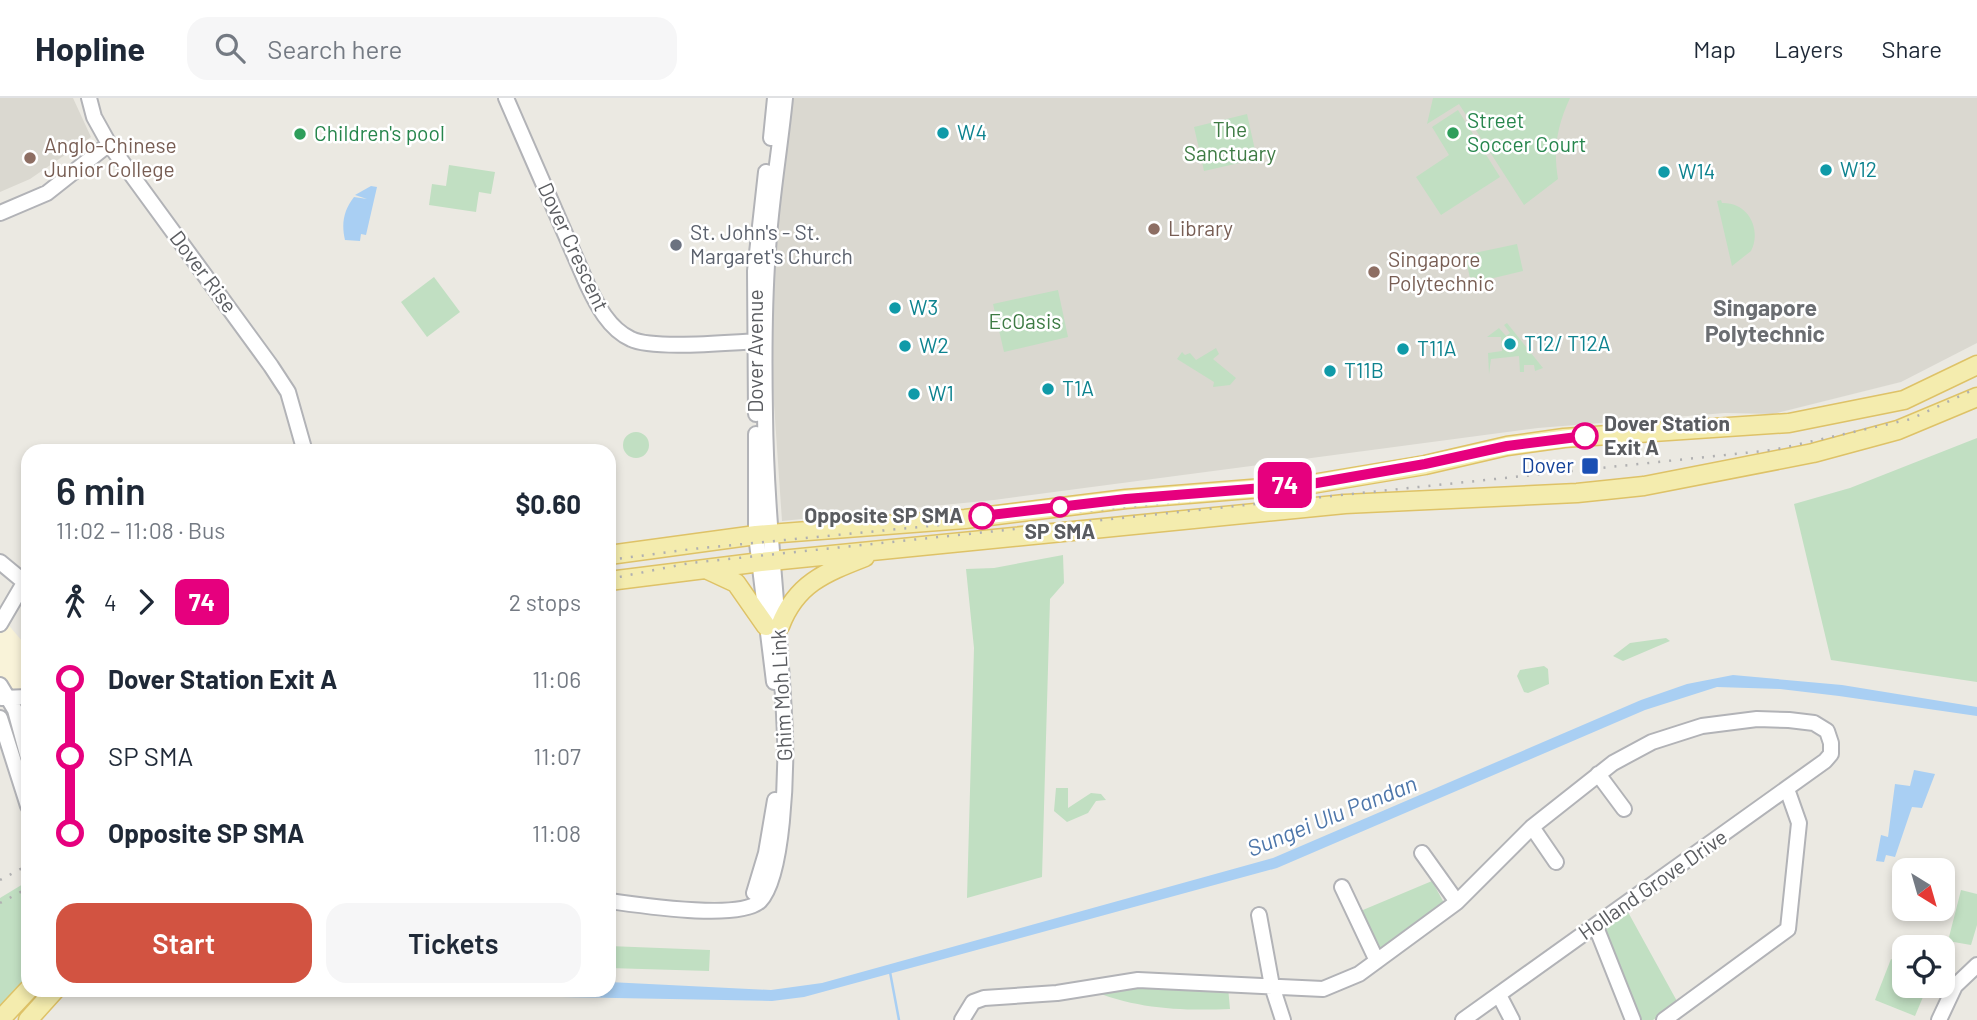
<!DOCTYPE html>
<meta charset="utf-8">
<style>
:root{--surface:#fff;--page:#f6f6f7;--text:#1f2937;--muted:#747a83;--line:#e0e1e3;--accent:#d25341}
body{margin:0;font-family:Barlow,sans-serif;background:var(--page);color:var(--text);height:100vh;display:flex;flex-direction:column;font-size:26px;white-space:nowrap}
*{box-sizing:border-box;margin:0}
p{font-size:23px;color:var(--muted)}
.icon{flex:none;width:38px;height:38px;fill:none;stroke:currentColor;stroke-width:2;stroke-linecap:round;stroke-linejoin:round}
.map{position:relative;flex:1;overflow:hidden}
.drawer{position:absolute;left:21px;top:346px;width:595px;height:553px;display:flex;flex-direction:column;background:var(--surface);border-radius:21px;box-shadow:0 4px 10px #0003}
.drawer>*{flex:none}
.badge{padding:0 14px;border-radius:10px;font-size:24px;line-height:46px}
.needle{width:46px;rotate:143deg}
.fabs{position:absolute;left:1892px;top:760px;display:grid;gap:14px}
.fabs a{display:grid;place-items:center;width:63px;height:63px;border-radius:14px;background:var(--surface);box-shadow:0 4px 10px #0003;font-size:35px}
.map>.badge{position:absolute;translate:-50% -50%;box-shadow:0 0 0 4px #fff}
.legs{display:flex;align-items:center;gap:10px;height:77px;padding:0 35px;font-size:23px}
.legs p{margin-inline-start:auto}
.overview{display:flex;align-items:center;justify-content:space-between;height:119px;padding:0 35px}
h1{font-size:38px;font-weight:600;line-height:52px}
.button{display:flex;gap:14px;margin-top:auto;padding:14px 35px}
.button a{flex:1;height:80px;border-radius:21px;background:var(--accent);color:#fff;font-size:28px;font-weight:600;line-height:80px;text-align:center}
.button a+a{background:var(--page);color:var(--text)}
ul{padding:0 35px;list-style:none}
li{display:flex;align-items:center;gap:24px;height:77px;font-size:26px}
li i{display:grid;place-items:center;width:10px;height:100%;margin:0 9px;background:currentColor}
li i::after{content:'';width:18px;height:18px;margin:-9px;border:5px solid;border-radius:50%;background:var(--surface)}
li p{margin-inline-start:auto}
li:first-child i{background:linear-gradient(#0000 50%,currentColor 0)}
li:last-child i{background:linear-gradient(currentColor 50%,#0000 0)}
header{display:flex;align-items:center;gap:42px;box-sizing:border-box;height:98px;padding:0 35px;background:var(--surface);border-bottom:2px solid var(--line)}
header strong{font-size:33px}
nav{display:flex;gap:38px;margin-inline-start:auto;font-size:24px}
.search{width:490px;height:63px;background:var(--page);display:flex;align-items:center;gap:18px;box-sizing:border-box;padding:0 24px;border-radius:21px;color:var(--muted);font-size:26px}
.map>svg:first-child{display:block}
.commercial{fill:#f9f3d9}
.education{fill:#dad8d0}
.green{fill:#c1dfc2}
.water{fill:#a9cff3}
.lines{fill:none;stroke-linecap:round;stroke-linejoin:round}
.stream{stroke:#a9cff3;stroke-width:2.5}
.minor-casing{stroke:#b2b3b7;stroke-width:18}
.major-casing{stroke:#dec267;stroke-width:21}
.minor{stroke:#fff;stroke-width:14}
.major{stroke:#f4ecae;stroke-width:18}
.rail{stroke:#b0b0b1;stroke-width:2.5;stroke-dasharray:2 9;stroke-linecap:butt}
.line-1-casing{stroke:#fff;stroke-width:16}
.line-1{stroke:#e6007e;stroke-width:10}
.culture-dot{fill:#0f9aa8;stroke:#fff;stroke-width:2.5}
.leisure-dot{fill:#2e9e5b;stroke:#fff;stroke-width:2.5}
.education-dot{fill:#8d6e63;stroke:#fff;stroke-width:2.5}
.worship-dot{fill:#6b7280;stroke:#fff;stroke-width:2.5}
.stop-1-dot{fill:#fff;stroke:#e6007e;stroke-width:3.5}
.transit-dot{fill:#1a4fb4;stroke:#fff;stroke-width:2.5}
.labels{text-anchor:middle;stroke-width:5;stroke-linejoin:round;paint-order:stroke}
.leisure-label{font-size:21px;fill:#27864d;stroke:#fff;text-anchor:start}
.park-label{font-size:21px;fill:#3e7b44;stroke:#fff}
.culture-label{font-size:21px;fill:#0d838f;stroke:#fff;text-anchor:start}
.education-label{font-size:21px;fill:#785e54;stroke:#fff;text-anchor:start}
.worship-label{font-size:21px;fill:#5b616d;stroke:#fff;text-anchor:start}
.street-label{font-size:21px;fill:#5a5c60;stroke:#fff}
.stop-label{font-size:21px;font-weight:bold;fill:#5a5c60;stroke:#fff;text-anchor:start}
.transit-label{font-size:21px;fill:#164399;stroke:#fff;text-anchor:end}
.neighbourhood-label{font-size:23px;font-weight:bold;fill:#6b6e72;stroke:#fff}
.water-label{font-size:23px;font-style:italic;fill:#4d76aa;stroke:#fff}
</style>
<header>
<strong>Hopline</strong>
<div class="search"><svg class="icon" aria-label="search" viewBox="0 0 24 24"><circle cx="10" cy="10" r="6"/><path d="M15 15l6 6"/></svg>Search here</div>
<nav><a>Map</a><a>Layers</a><a>Share</a></nav>
</header>
<div class="map">
<svg width="1977" height="922" viewBox="0 0 1977 922">
<rect width="100%" height="100%" fill="#ebe9e2"/>
<!-- commercial -->
<path class="commercial" d="M 0,517 L 28,550 L 28,590 L 0,593 Z"/>
<!-- education -->
<path class="education" d="M 0,0 L 73,0 L 91,39 L 30,81 L 0,94 Z
M 792,0 L 1977,0 L 1977,245 L 1901,284 L 1773,316 L 1725,315 L 1538,330 L 994,402 L 782,423 L 768,218 L 774,129 Z"/>
<!-- green -->
<path class="green" d="M 1433,0 L 1570,0 C 1557,28 1553,51 1558,81 L 1524,107 L 1459,6 L 1427,26 Z
M 1458,12 L 1500,79 L 1441,117 L 1416,79 L 1449,57 L 1432,29 Z
M 1247,16 L 1257,61 L 1204,73 L 1194,29 Z
M 449,67 L 495,74 L 491,96 L 479,94 L 476,114 L 429,107 L 432,86 L 446,88 Z
M 1721,102 L 1722,105 C 1748,104 1762,131 1751,153 L 1732,168 L 1717,103 Z
M 1517,146 L 1523,173 L 1477,184 L 1475,179 L 1470,180 L 1465,157 Z
M 434,179 L 460,214 L 427,239 L 401,204 Z
M 1058,192 L 1068,239 L 1004,254 L 993,206 Z
M 1507,225 L 1543,270 L 1535,273 L 1534,267 L 1524,267 L 1524,274 L 1520,274 L 1519,258 L 1491,261 L 1489,276 L 1488,255 L 1502,253 L 1501,239 L 1487,239 L 1499,230 L 1506,238 L 1510,235 L 1504,227 Z
M 1216,250 L 1219,256 L 1213,261 L 1236,280 L 1230,287 L 1213,289 L 1214,284 L 1177,261 L 1182,254 L 1185,257 L 1190,255 L 1196,262 Z
M623 347a13 13 0 1 1 26 0a13 13 0 1 1-26 0Z
M 1977,340 L 1977,584 L 1831,562 L 1794,406 L 1850,390 Z
M 1063,457 L 1064,485 L 1050,501 L 1042,779 L 967,800 L 974,550 L 966,471 L 994,470 Z
M 1666,540 L 1670,543 L 1623,563 L 1613,558 L 1630,545 Z
M 1544,568 L 1548,571 L 1549,586 L 1528,595 L 1524,594 L 1517,578 L 1520,572 Z
M 1056,690 L 1068,690 L 1068,710 L 1091,695 L 1101,696 L 1106,702 L 1096,703 L 1088,715 L 1067,724 L 1054,713 Z
M 28,783 L 28,892 L 0,922 L 0,800 Z
M 1432,783 L 1444,805 L 1369,859 L 1351,817 Z
M 1961,792 L 1977,796 L 1977,827 L 1971,847 L 1948,843 Z
M 1623,805 L 1678,905 L 1653,922 L 1637,922 L 1595,824 Z
M 609,848 L 710,852 L 709,873 L 609,870 Z
M 1891,861 L 1904,867 L 1904,887 L 1928,887 L 1915,918 L 1875,902 Z
M 1138,882 L 1228,889 L 1230,911 C 1180,913 1135,911 1088,891 Z"/>
<!-- water -->
<path class="water" d="M 371,88 L 377,89 L 366,137 L 361,136 L 360,143 L 345,142 C 341,125 344,112 354,99 L 367,101 L 355,97 Z
M 1733,577 L 1842,587 L 1977,609 L 1977,618 L 1839,598 L 1780,591 L 1717,589 L 1645,612 L 1277,770 L 804,899 L 772,903 L 251,893 L 609,892 L 609,884 L 771,892 L 822,885 L 1273,760 L 1641,602 L 1687,586 Z
M 1914,672 L 1935,676 L 1922,710 L 1912,709 L 1895,759 L 1886,757 L 1884,764 L 1876,763 L 1881,737 L 1888,739 L 1895,686 L 1910,688 Z"/>
<g class="lines">
<!-- stream -->
<path class="stream" d="M 890,874 L 899,922"/>
<defs>
<path id="minor" d="M 89,0 L 94,19 L 109,46 L 271,268 L 288,294 L 305,354
M 506,0 L 587,186 C 597,207 609,231 631,241 C 653,252 733,244 761,243
M 771,40 L 775,0
M 0,115 L 47,95 L 109,46
M 756,316 L 755,173 L 766,74
M 756,336 L 756,437 L 774,584
M 0,464 L 23,483
M 0,526 L 28,478
M 0,587 L 15,612 L 28,660
M 2,600 L 28,599
M 0,620 L 28,708
M 1598,676 L 1624,711
M 1532,729 L 1556,764
M 1422,755 L 1457,804
M 1342,789 L 1377,863
M 754,795 L 766,755 L 775,702
M 609,803 C 639,807 739,823 760,803 C 784,778 786,672 785,638 C 781,530 766,424 765,316 C 764,262 764,206 768,152 C 771,101 780,51 785,0
M 1259,817 L 1272,888 L 1283,922
M 1596,829 L 1633,922
M 1499,897 L 1512,922
M 962,922 L 973,904 L 984,900 L 1057,895 L 1138,882 L 1323,891 L 1359,876 L 1457,804 L 1532,729 L 1613,665 L 1652,644 L 1702,628 L 1757,621 L 1789,622 L 1814,625 L 1827,633 L 1831,645 L 1831,656 L 1825,663 L 1463,922
M 1664,922 L 1788,831 L 1799,725 L 1787,691
M 1939,922 L 1955,888 L 1977,867"/>
<path id="major" d="M 609,457 L 756,437 L 965,421 L 1126,401 L 1312,386 L 1425,367 L 1507,348 L 1564,340 L 1789,325 L 1904,302 L 1977,267
M 708,472 L 736,485 L 766,528
M 609,483 L 761,464 L 1345,406 L 1577,395 L 1644,388 L 1813,355 L 1898,332 L 1977,299
M 780,528 C 796,486 824,475 865,459
M 0,922 L 28,892
M 28,922 L 55,892"/>
</defs>
<!-- minor casing -->
<use href="#minor" class="minor-casing"/>
<!-- major casing -->
<use href="#major" class="major-casing"/>
<!-- minor -->
<use href="#minor" class="minor"/>
<!-- major -->
<use href="#major" class="major"/>
<!-- rail -->
<path class="rail" d="M 609,462 L 692,451 L 1312,391
M 609,481 L 690,465 L 1773,352 L 1911,321 L 1977,290
M 0,782 L 28,767
M 0,805 L 28,790"/>
</g>
<g class="lines">
<defs>
<path id="line-1" d="M 982,418 L 1126,401 L 1311,386 L 1425,366 L 1507,348 L 1585,338"/>
</defs>
<!-- line-1 casing -->
<use href="#line-1" class="line-1-casing"/>
<!-- line-1 -->
<use href="#line-1" class="line-1"/>
</g>
<!-- markers -->
<g class="culture-dot">
<circle cx="943" cy="35" r="7"/>
<circle cx="1826" cy="72" r="7"/>
<circle cx="1664" cy="74" r="7"/>
<circle cx="895" cy="210" r="7"/>
<circle cx="1510" cy="246" r="7"/>
<circle cx="905" cy="248" r="7"/>
<circle cx="1403" cy="251" r="7"/>
<circle cx="1330" cy="273" r="7"/>
<circle cx="1048" cy="291" r="7"/>
<circle cx="914" cy="296" r="7"/>
</g>
<g class="leisure-dot">
<circle cx="1453" cy="35" r="7"/>
<circle cx="300" cy="36" r="7"/>
</g>
<g class="education-dot">
<circle cx="30" cy="60" r="7"/>
<circle cx="1154" cy="131" r="7"/>
<circle cx="1374" cy="174" r="7"/>
</g>
<circle class="worship-dot" cx="676" cy="147" r="7"/>
<g class="stop-1-dot">
<circle cx="1585" cy="338" r="12"/>
<circle cx="1060" cy="409" r="9"/>
<circle cx="982" cy="418" r="12"/>
</g>
<rect class="transit-dot" x="1581" y="359" width="18" height="18" rx="3.5"/>
<g class="labels">
<!-- leisure labels -->
<g class="leisure-label">
<text x="1467" y="30">Street<tspan x="1467" dy="24">Soccer Court</tspan></text>
<text x="314" y="43">Children's pool</text>
</g>
<!-- park labels -->
<g class="park-label">
<text x="1230" y="39">The<tspan x="1230" dy="24">Sanctuary</tspan></text>
<text x="1025" y="231">EcOasis</text>
</g>
<!-- culture labels -->
<g class="culture-label">
<text x="957" y="42">W4</text>
<text x="1840" y="79">W12</text>
<text x="1678" y="81">W14</text>
<text x="909" y="217">W3</text>
<text x="1524" y="253">T12/ T12A</text>
<text x="919" y="255">W2</text>
<text x="1417" y="258">T11A</text>
<text x="1344" y="280">T11B</text>
<text x="1062" y="298">T1A</text>
<text x="928" y="303">W1</text>
</g>
<!-- education labels -->
<g class="education-label">
<text x="44" y="55">Anglo-Chinese<tspan x="44" dy="24">Junior College</tspan></text>
<text x="1168" y="138">Library</text>
<text x="1388" y="169">Singapore<tspan x="1388" dy="24">Polytechnic</tspan></text>
</g>
<!-- worship labels -->
<g class="worship-label">
<text x="690" y="142">St. John's - St.<tspan x="690" dy="24">Margaret's Church</tspan></text>
</g>
<!-- street labels -->
<g class="street-label">
<text transform="translate(573 149) rotate(65)" y="7">Dover Crescent</text>
<text transform="translate(203 174) rotate(53)" y="7">Dover Rise</text>
<text transform="translate(756 253) rotate(-90)" y="7">Dover Avenue</text>
<text transform="translate(782 597) rotate(-93)" y="7">Ghim Moh Link</text>
<text transform="translate(1653 787) rotate(-35)" y="7">Holland Grove Drive</text>
</g>
<!-- stop labels -->
<g class="stop-label">
<text x="1604" y="333">Dover Station<tspan x="1604" dy="24">Exit A</tspan></text>
<text x="963" y="425" text-anchor="end">Opposite SP SMA</text>
<text x="1060" y="441" text-anchor="middle">SP SMA</text>
</g>
<!-- transit labels -->
<g class="transit-label">
<text x="1574" y="375">Dover</text>
</g>
<!-- neighbourhood labels -->
<g class="neighbourhood-label">
<text x="1765" y="218">Singapore<tspan x="1765" dy="26">Polytechnic</tspan></text>
</g>
<!-- water labels -->
<g class="water-label">
<text transform="translate(1332 718) rotate(-22)" y="8">Sungei Ulu Pandan</text>
</g>
</g>
</svg>
<div class="fabs">
<a><svg class="needle" viewBox="-14 -14 28 28"><path d="M0-13l5 13h-10z" fill="#e53935"/><path d="M0 13l5-13h-10z" fill="#747a83"/></svg></a>
<a><svg class="icon" aria-label="locate" viewBox="0 0 24 24"><circle cx="12" cy="12" r="6"/><path d="M12 2v4M12 18v4M2 12h4M18 12h4"/></svg></a>
</div>
<b class="badge" style="left:1285px;top:387px;background:#e6007e;color:#fff">74</b>
<section class="drawer">
<div class="overview"><div><h1>6 min</h1><p>11:02 – 11:08 · Bus</p></div><b>$0.60</b></div>
<div class="legs"><svg class="icon" aria-label="walk" viewBox="0 0 24 24"><circle cx="13" cy="4" r="2"/><path d="M13 8l-2 6 4 7M11 14l-3 7M7 12l3-4h3l4 4"/></svg>4<svg class="icon" aria-label="forward" viewBox="0 0 24 24"><path d="M9 5l7 7-7 7"/></svg><b class="badge" style="background:#e6007e;color:#fff">74</b><p>2 stops</p></div>
<ul>
<li><i style="color:#e6007e"></i><b>Dover Station Exit A</b><p>11:06</p></li>
<li><i style="color:#e6007e"></i><span>SP SMA</span><p>11:07</p></li>
<li><i style="color:#e6007e"></i><b>Opposite SP SMA</b><p>11:08</p></li>
</ul>
<div class="button"><a>Start</a><a>Tickets</a></div>
</section>
</div>
